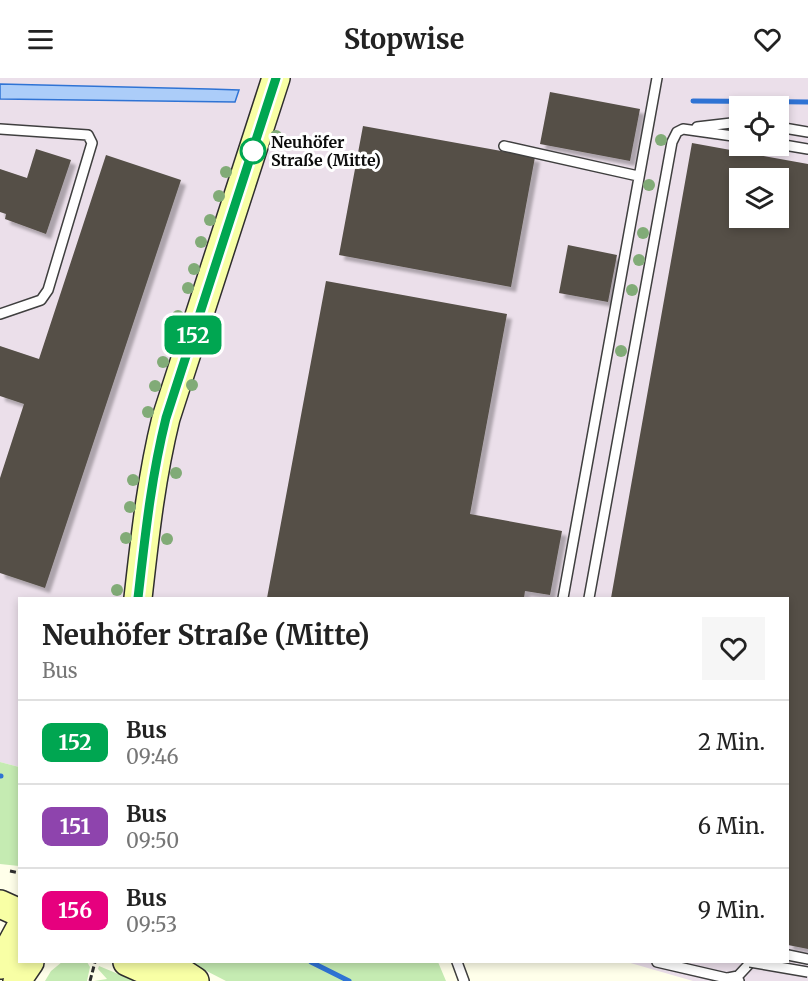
<!DOCTYPE html>
<html lang="de">
<meta charset="utf-8">
<style>
:root{--surface:#fff;--page:#f6f6f6;--text:#222;--muted:#767676;--line:#e0e0e0}
body{margin:0;font-family:Merriweather,serif;background:var(--page);color:var(--text);height:100vh;display:flex;flex-direction:column;font-size:22px;white-space:nowrap}
*{box-sizing:border-box;margin:0}
p{font-size:20px;color:var(--muted)}
.icon{flex:none;width:33px;height:33px;fill:none;stroke:currentColor;stroke-width:2;stroke-linecap:round;stroke-linejoin:round}
.map{position:relative;flex:1;overflow:hidden}
.details{position:absolute;left:18px;top:519px;width:771px;height:366px;display:flex;flex-direction:column;background:var(--surface);border-radius:0px;box-shadow:0 3px 9px #0003}
.details>*{flex:none}
.badge{padding:0 12px;border-radius:9px;font-size:21px;line-height:39px}
.tools{position:absolute;left:729px;top:18px;display:grid;gap:12px}
.tools a{display:grid;place-items:center;width:60px;height:60px;border-radius:0px;background:var(--surface);box-shadow:0 3px 9px #0003;font-size:30px}
.map>.badge{position:absolute;translate:-50% -50%;box-shadow:0 0 0 3px #fff}
.round{display:grid;place-items:center;flex:none;width:63px;height:63px;border-radius:0px;background:var(--page)}
.summary{display:flex;align-items:center;justify-content:space-between;height:102px;padding:0 24px}
h1{font-size:28px;font-weight:700;line-height:45px}
ul{padding:0;list-style:none}
li{display:flex;align-items:center;gap:18px;height:84px;padding:0 24px;border-top:2px solid var(--line)}
li div{flex:1}
li b{display:block;font-size:22px}
li em{font-style:normal}
li .badge{min-width:66px;font-weight:700;text-align:center}
header{display:flex;justify-content:space-between;align-items:center;height:78px;padding:0 24px;background:var(--surface);font-size:27px;font-weight:700}
.map>svg:first-child{display:block}
.industrial{fill:#ebdfea;fill-rule:evenodd}
.green{fill:#c5ebb2}
.water{fill:#accdf9;stroke:#2f73d4;stroke-width:1.5}
.lines{fill:none;stroke-linecap:round;stroke-linejoin:round}
.stream{stroke:#2f73d4;stroke-width:5}
.building{fill:#554f47;fill-rule:evenodd;filter:url(#shadow)}
.lane-casing{stroke:#3f3f3f;stroke-width:12}
.secondary-casing{stroke:#2e2e2e;stroke-width:30}
.path{stroke:#2e2e2e;stroke-width:3;stroke-dasharray:6 3;stroke-linecap:butt}
.lane{stroke:#fff;stroke-width:9}
.secondary{stroke:#f8ffa5;stroke-width:27}
.lane-bridge-casing{stroke:#3f3f3f;stroke-width:12;stroke-linecap:butt}
.lane-bridge{stroke:#fff;stroke-width:9}
.tree{fill:#81ab77}
.line-casing{stroke:#fff;stroke-width:14}
.line{stroke:#00a651;stroke-width:9}
.stop-dot{fill:#fff;stroke:#00a651;stroke-width:3}
.labels{text-anchor:middle;stroke-width:6;stroke-linejoin:round;paint-order:stroke}
.stop-label{font-size:16px;font-weight:bold;fill:#0c0c0c;stroke:#fff;text-anchor:start}
</style>
<header><svg class="icon" aria-label="menu" viewBox="0 0 24 24"><path d="M4 6h16M4 12h16M4 18h16"/></svg>Stopwise<svg class="icon" aria-label="heart" viewBox="0 0 24 24"><path d="M12 20l-8-8c-3-5 5-10 8-4 3-6 11-1 8 4z"/></svg></header>
<div class="map">
<svg width="808" height="903" viewBox="0 0 808 903">
<defs>
<filter id="shadow"><feDropShadow dx="5" dy="5" stdDeviation="1.5" flood-color="#0004"/></filter>
</defs>
<rect width="100%" height="100%" fill="#ffffea"/>
<!-- industrial -->
<path class="industrial" d="M 0,0 L 808,0 L 808,903 L 693,903 L 627,884 L 788,884 L 788,520 L 20,520 L 19,689 L 0,684 ZM 740,28 L 778,28 L 778,68 L 740,68 ZM 740,100 L 778,100 L 778,140 L 740,140 Z"/>
<!-- green -->
<path class="green" d="M 0,684 L 19,689 L 19,788 L 0,786 Z
M 62,884 L 87,884 L 90,889 L 87,903 L 45,903 L 51,893 Z
M 189,884 L 438,884 L 446,903 L 226,903 Z
M 99,888 L 135,903 L 94,903 L 107,901 L 98,891 Z"/>
<!-- water -->
<path class="water" d="M 0,6 L 209,11 L 239,12 L 235,24 L 0,21 Z"/>
<g class="lines">
<!-- stream -->
<path class="stream" d="M 693,23 L 808,24
M 0,698 L 1,698
M 311,884 L 349,903"/>
</g>
<!-- building -->
<path class="building" d="M 550,14 L 640,31 L 630,83 L 540,66 Z
M 363,48 L 535,79 L 511,209 L 339,177 Z
M 692,65 L 808,86 L 808,871 L 788,867 L 788,520 L 611,520 ZM 740,100 L 778,100 L 778,140 L 740,140 Z
M 36,71 L 71,82 L 46,156 L 5,141 L 6,136 L 0,134 L 0,91 L 27,100 Z
M 106,77 L 181,102 L 45,510 L 0,495 L 0,400 L 24,326 L 0,318 L 0,268 L 39,281 Z
M 568,167 L 617,177 L 608,224 L 559,215 Z
M 326,203 L 507,236 L 470,436 L 562,453 L 550,517 L 525,513 L 524,520 L 267,520 Z"/>
<g class="lines">
<defs>
<path id="lane" d="M 697,49 L 740,44
M 778,49 L 808,54
M 0,51 L 88,57 L 92,65 L 48,212 L 41,222 L 0,236
M 778,66 L 808,71
M 504,68 L 638,98
M 563,520 L 657,0
M 589,520 L 672,64 L 677,54 L 683,51 L 740,59
M 788,877 L 808,881
M 457,884 L 464,903
M 657,884 L 739,903
M 728,900 L 738,898 L 751,884"/>
<path id="secondary" d="M 138,520 C 145,458 151,401 166,340 L 276,0
M 0,826 L 20,835
M 127,884 L 170,903
M 166,884 L 195,903
M 0,887 L 20,850
M 17,903 L 30,884"/>
</defs>
<!-- lane casing -->
<use href="#lane" class="lane-casing"/>
<!-- secondary casing -->
<use href="#secondary" class="secondary-casing"/>
<!-- path -->
<path class="path" d="M 10,793 L 20,795
M 90,903 L 95,884"/>
<!-- lane -->
<use href="#lane" class="lane"/>
<!-- secondary -->
<use href="#secondary" class="secondary"/>
<defs>
<path id="lane-bridge" d="M 750,884 L 808,894"/>
</defs>
<!-- lane-bridge casing -->
<use href="#lane-bridge" class="lane-bridge-casing"/>
<!-- lane-bridge -->
<use href="#lane-bridge" class="lane-bridge"/>
</g>
<!-- trees -->
<g class="tree">
<circle cx="276" cy="58" r="6"/>
<circle cx="661" cy="62" r="6"/>
<circle cx="226" cy="94" r="6"/>
<circle cx="649" cy="107" r="6"/>
<circle cx="219" cy="118" r="6"/>
<circle cx="210" cy="142" r="6"/>
<circle cx="643" cy="155" r="6"/>
<circle cx="201" cy="164" r="6"/>
<circle cx="639" cy="182" r="6"/>
<circle cx="194" cy="191" r="6"/>
<circle cx="188" cy="210" r="6"/>
<circle cx="632" cy="212" r="6"/>
<circle cx="178" cy="238" r="6"/>
<circle cx="208" cy="258" r="6"/>
<circle cx="170" cy="262" r="6"/>
<circle cx="621" cy="273" r="6"/>
<circle cx="163" cy="284" r="6"/>
<circle cx="192" cy="307" r="6"/>
<circle cx="155" cy="308" r="6"/>
<circle cx="148" cy="334" r="6"/>
<circle cx="176" cy="395" r="6"/>
<circle cx="133" cy="402" r="6"/>
<circle cx="130" cy="429" r="6"/>
<circle cx="126" cy="460" r="6"/>
<circle cx="167" cy="461" r="6"/>
<circle cx="117" cy="512" r="6"/>
</g>
<g class="lines">
<defs>
<path id="line" d="M 138,520 C 145,459 151,400 166,340 L 276,0"/>
</defs>
<!-- line casing -->
<use href="#line" class="line-casing"/>
<!-- line -->
<use href="#line" class="line"/>
</g>
<!-- markers -->
<circle class="stop-dot" cx="253" cy="73" r="12"/>
<g class="labels">
<!-- stop labels -->
<g class="stop-label">
<text x="271" y="70">Neuhöfer<tspan x="271" dy="18">Straße (Mitte)</tspan></text>
</g>
</g>
</svg>
<div class="tools">
<a><svg class="icon" aria-label="locate" viewBox="0 0 24 24"><circle cx="12" cy="12" r="6"/><path d="M12 2v4M12 18v4M2 12h4M18 12h4"/></svg></a>
<a><svg class="icon" aria-label="layers" viewBox="0 0 24 24"><path d="M12 4l9 5-9 5-9-5zM3 14l9 5 9-5"/></svg></a>
</div>
<b class="badge" style="left:193px;top:257px;background:#00a651;color:#fff">152</b>
<section class="details">
<div class="summary"><div><h1>Neuhöfer Straße (Mitte)</h1><p>Bus</p></div><a class="round"><svg class="icon" aria-label="heart" viewBox="0 0 24 24"><path d="M12 20l-8-8c-3-5 5-10 8-4 3-6 11-1 8 4z"/></svg></a></div>
<ul>
<li><span class="badge" style="background:#00a651;color:#fff">152</span><div><b>Bus</b><p>09:46</p></div><em>2 Min.</em></li>
<li><span class="badge" style="background:#8e44ad;color:#fff">151</span><div><b>Bus</b><p>09:50</p></div><em>6 Min.</em></li>
<li><span class="badge" style="background:#e6007e;color:#fff">156</span><div><b>Bus</b><p>09:53</p></div><em>9 Min.</em></li>
</ul>
</section>
</div>
